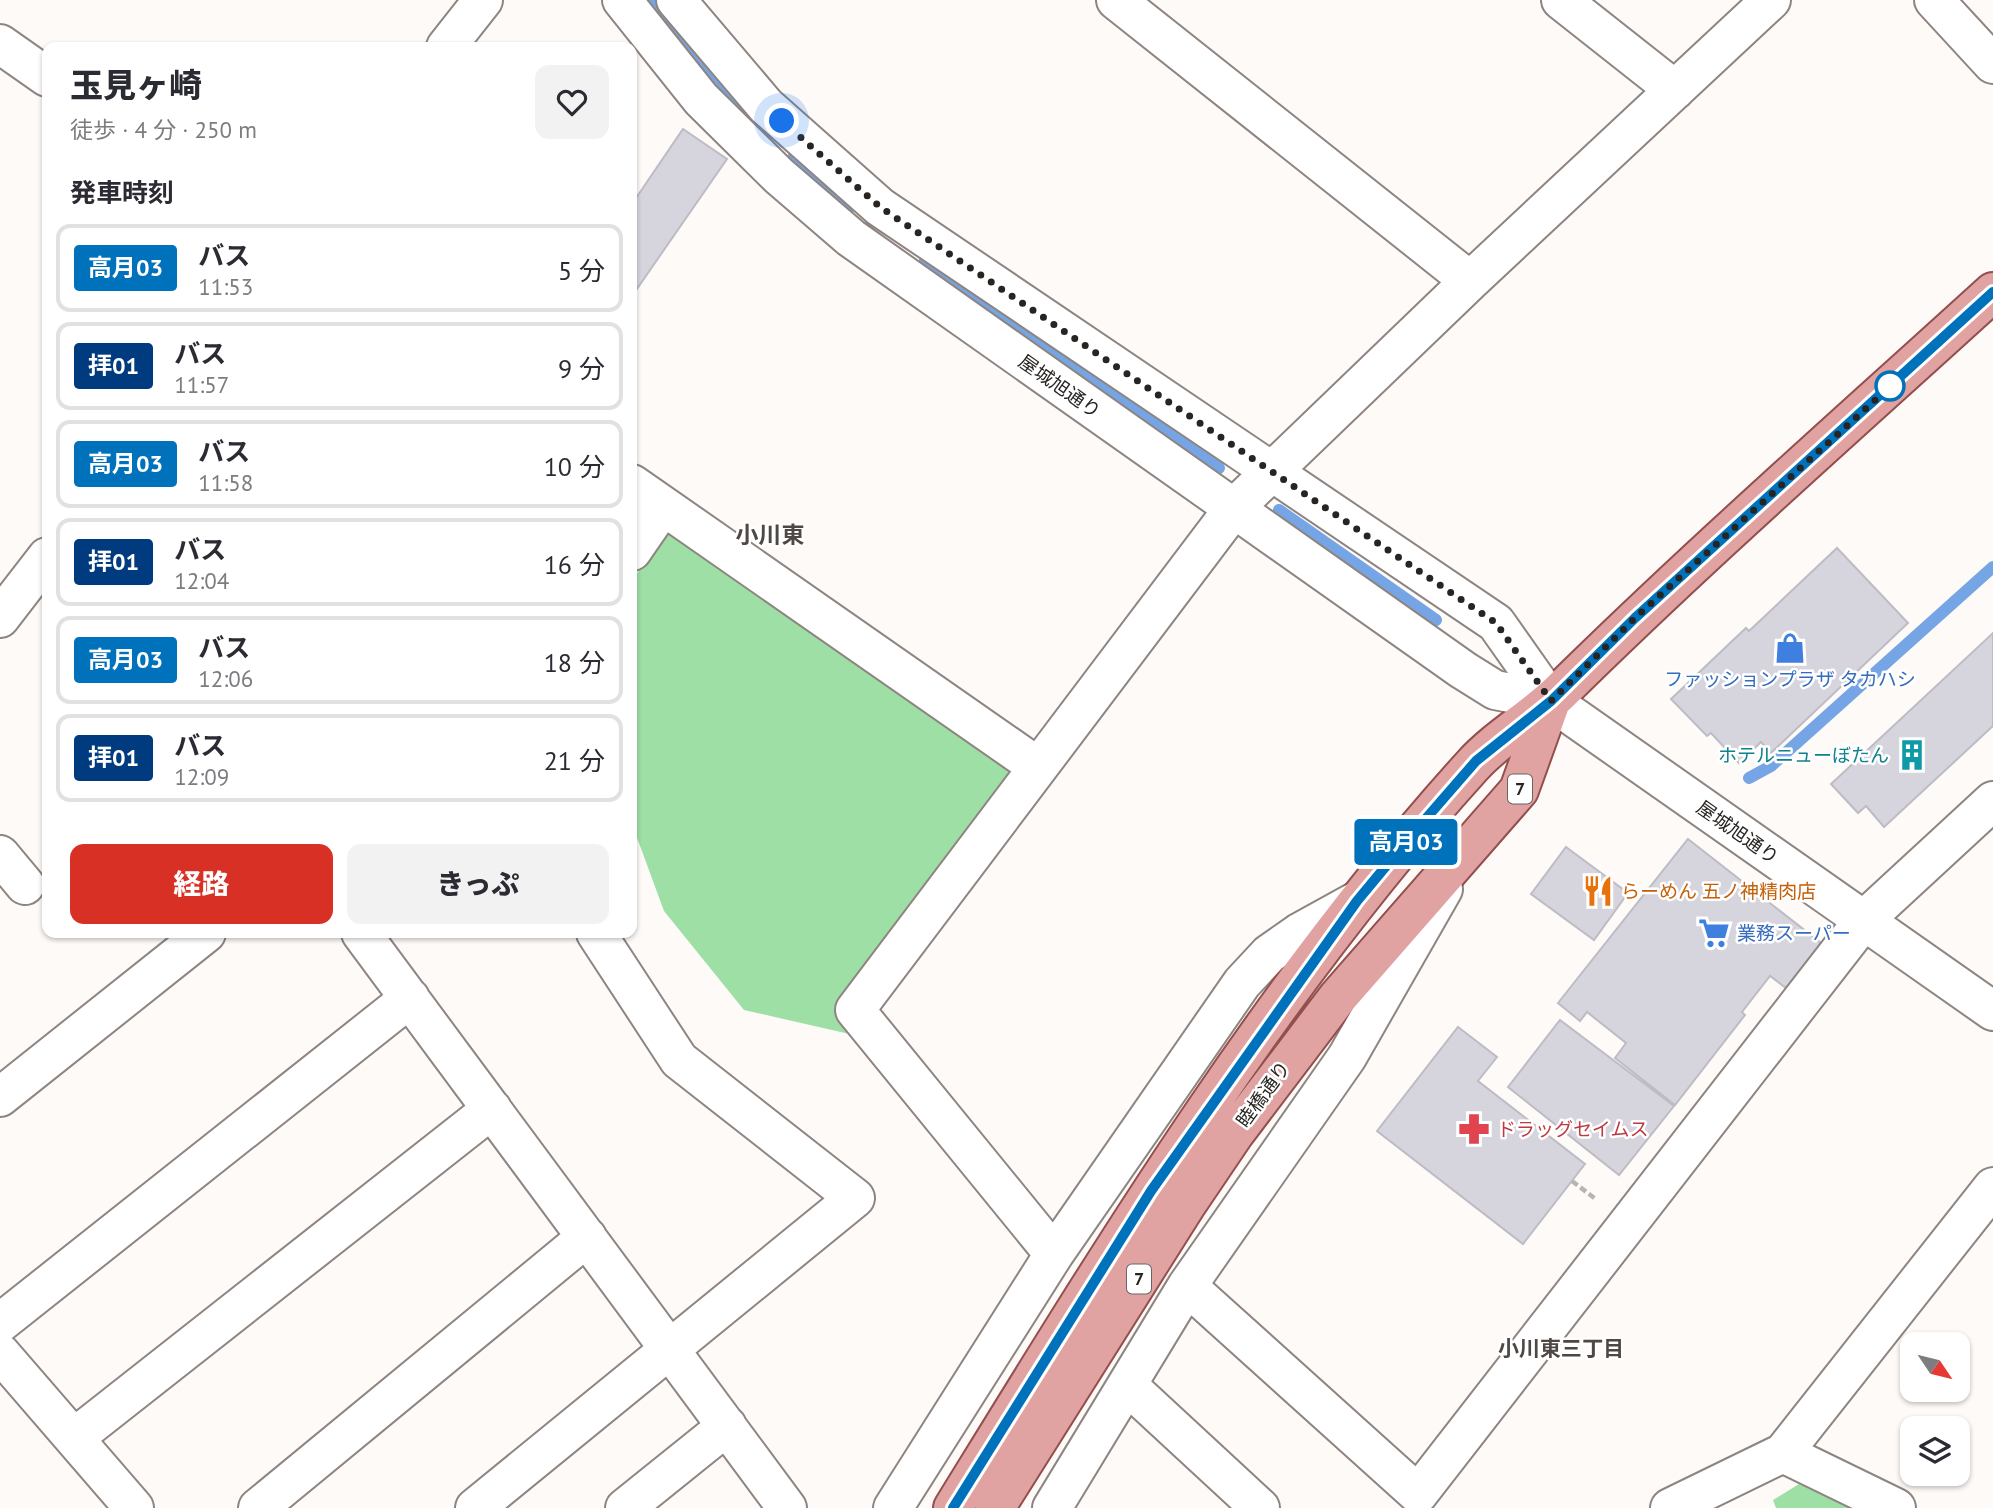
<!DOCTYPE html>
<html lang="ja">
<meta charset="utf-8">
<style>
:root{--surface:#fff;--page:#f2f2f3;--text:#2b2b33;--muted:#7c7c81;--line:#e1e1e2;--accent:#d93025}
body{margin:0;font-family:"PT Sans","Noto Sans JP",sans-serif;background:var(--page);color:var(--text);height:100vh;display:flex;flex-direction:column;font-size:26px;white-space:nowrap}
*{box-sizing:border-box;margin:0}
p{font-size:23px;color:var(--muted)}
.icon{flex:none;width:38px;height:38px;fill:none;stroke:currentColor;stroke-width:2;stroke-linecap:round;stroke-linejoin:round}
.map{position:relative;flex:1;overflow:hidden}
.sheet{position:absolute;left:42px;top:42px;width:595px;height:896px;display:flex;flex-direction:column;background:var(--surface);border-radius:14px;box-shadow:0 2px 5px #0004}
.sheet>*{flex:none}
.badge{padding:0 14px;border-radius:5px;font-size:24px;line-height:46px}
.needle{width:46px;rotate:125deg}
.buttons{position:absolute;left:1900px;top:1332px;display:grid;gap:14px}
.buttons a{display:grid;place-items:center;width:70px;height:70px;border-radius:14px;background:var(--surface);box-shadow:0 2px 5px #0004;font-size:35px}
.you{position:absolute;width:35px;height:35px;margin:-18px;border:5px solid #fff;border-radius:50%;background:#1a73e8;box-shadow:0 0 0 10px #1a73e833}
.map>.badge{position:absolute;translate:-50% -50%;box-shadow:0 0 0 4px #fff}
h2{padding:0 28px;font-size:26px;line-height:63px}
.round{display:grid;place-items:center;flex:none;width:74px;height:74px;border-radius:14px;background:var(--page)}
.headline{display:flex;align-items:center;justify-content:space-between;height:119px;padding:0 28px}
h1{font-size:33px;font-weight:800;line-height:52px}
.cta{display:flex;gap:14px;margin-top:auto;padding:14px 28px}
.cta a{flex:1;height:80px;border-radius:14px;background:var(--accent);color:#fff;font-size:28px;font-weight:800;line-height:80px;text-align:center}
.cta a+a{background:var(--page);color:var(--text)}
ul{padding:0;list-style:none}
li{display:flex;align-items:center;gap:21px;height:88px;margin:0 14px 10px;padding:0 14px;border:4px solid var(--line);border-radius:14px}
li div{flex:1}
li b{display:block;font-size:26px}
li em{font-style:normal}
li .badge{min-width:77px;font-weight:700;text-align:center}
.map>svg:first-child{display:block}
.green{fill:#9edfa5}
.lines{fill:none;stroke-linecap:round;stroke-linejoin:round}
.stream{stroke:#76a5e6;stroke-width:12}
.building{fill:#d6d5de;stroke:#bdbcc5;stroke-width:2}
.minor-casing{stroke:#8e8581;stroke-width:42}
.major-casing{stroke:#924f4d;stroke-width:42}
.path{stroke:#b8b4b2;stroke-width:4.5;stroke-dasharray:7 3.5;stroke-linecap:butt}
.minor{stroke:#fff;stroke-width:38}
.major{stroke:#e0a3a2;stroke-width:38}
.line-casing{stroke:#fff;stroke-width:16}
.line{stroke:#0072bc;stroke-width:10}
.walk{stroke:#272422;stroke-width:7;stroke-dasharray:0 12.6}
.stop-dot{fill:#fff;stroke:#0072bc;stroke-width:3.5}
.labels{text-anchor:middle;stroke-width:5;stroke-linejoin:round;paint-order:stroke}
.shield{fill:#fff;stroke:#686664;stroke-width:2}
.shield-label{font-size:18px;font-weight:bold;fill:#272422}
.street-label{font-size:19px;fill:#272422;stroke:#fff}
.shop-label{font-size:19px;fill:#366cbe;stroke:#fff}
.culture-label{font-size:19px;fill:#0d838f;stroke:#fff;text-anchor:end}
.food-label{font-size:19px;fill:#c56008;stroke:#fff;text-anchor:start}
.health-label{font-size:19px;fill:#be3a42;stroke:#fff;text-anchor:start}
.neighbourhood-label{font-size:21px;font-weight:bold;fill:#4e4743;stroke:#fff}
.quarter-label{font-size:23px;font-weight:bold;fill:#4e4743;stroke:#fff}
</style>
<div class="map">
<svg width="1993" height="1508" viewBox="0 0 1993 1508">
<rect width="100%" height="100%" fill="#fefaf8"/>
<!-- green -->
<path class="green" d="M 666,531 L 1010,772 L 835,1009 L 854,1035 L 744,1010 L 664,911 L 632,824 L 632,581 Z
M 1799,1484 L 1850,1508 L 1776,1508 L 1773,1500 Z"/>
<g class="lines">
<!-- stream -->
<path class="stream" d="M 650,0 L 731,99 L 759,125
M 794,156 L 851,206
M 925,260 L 1219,468
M 1279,510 L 1436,620
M 1749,778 L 1771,766 L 1993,567"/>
</g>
<!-- building -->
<path class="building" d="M 683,129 L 727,159 L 632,296 L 632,204 Z
M 1837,548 L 1908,623 L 1771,753 L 1761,742 L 1739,763 L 1711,733 L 1707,736 L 1671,699 L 1746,628 L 1749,631 Z
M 1993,633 L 1993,726 L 1884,827 L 1866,806 L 1858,813 L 1831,784 Z
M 1688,839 L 1821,943 L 1786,988 L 1770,976 L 1742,1012 L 1745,1015 L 1675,1105 L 1615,1058 L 1626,1043 L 1587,1012 L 1580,1021 L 1558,1003 Z
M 1566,847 L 1628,893 L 1594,940 L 1531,894 Z
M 1560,1020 L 1674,1106 L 1619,1175 L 1508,1087 Z
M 1458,1027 L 1497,1057 L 1478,1081 L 1585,1164 L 1523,1244 L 1377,1131 Z"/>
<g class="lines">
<defs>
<path id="minor" d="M 622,0 L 701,99 L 779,176 L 851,238 L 1463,670 L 1495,690 L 1551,701
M 676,0 L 766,106 L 880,207 L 1496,623 L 1551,701 L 1993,1011
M 1116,0 L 1470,281
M 1561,0 L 1675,90
M 1934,0 L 1993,64
M 0,44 L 47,77
M 446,47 L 483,0
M 632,484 L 1038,767
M 632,551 L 663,506
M 0,618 L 47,557
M 0,855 L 25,885
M 361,933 L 787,1508
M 0,1097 L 206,933
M 1054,1254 L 855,1010 L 1234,508 L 1470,281 L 1771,0
M 1187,1286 L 1418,1494 L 1864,920 L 1993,801
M 0,1323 L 410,998
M 0,1353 L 134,1508
M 1127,1385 L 1260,1508
M 74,1438 L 492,1109
M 1783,1453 L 1993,1187
M 258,1508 L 587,1237
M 475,1508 L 855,1198 L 679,1060 L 596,933
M 625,1508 L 727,1426
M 893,1508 L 1054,1254 L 1242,983 L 1269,954 L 1299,933 L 1357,901
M 1052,1508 L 1187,1286 L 1347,1057 L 1443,889
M 1670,1508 L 1783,1453 L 1896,1508"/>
<path id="major" d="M 953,1508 C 1111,1252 1269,990 1472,766 C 1497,738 1532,719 1559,693 C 1699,555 1847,425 1993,292
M 995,1508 L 1186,1205 L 1234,1134 L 1338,997 L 1519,790 L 1551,701"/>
</defs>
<!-- minor casing -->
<use href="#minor" class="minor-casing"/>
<!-- major casing -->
<use href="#major" class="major-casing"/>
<!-- path -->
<path class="path" d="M 1572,1181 L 1597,1200"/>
<!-- minor -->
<use href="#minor" class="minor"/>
<!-- major -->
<use href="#major" class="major"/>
</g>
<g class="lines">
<defs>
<path id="line" d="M 953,1508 L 1151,1191 L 1357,901 L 1416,830 L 1476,761 L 1551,701 L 1635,618 L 1993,292"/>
</defs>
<!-- line casing -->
<use href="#line" class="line-casing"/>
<!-- line -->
<use href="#line" class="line"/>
<!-- walk -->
<path class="walk" d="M 782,121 L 880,207 L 1496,623 L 1551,701 L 1635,618 L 1894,383 L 1890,386"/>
</g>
<!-- icons -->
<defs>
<symbol id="shop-bare" viewBox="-9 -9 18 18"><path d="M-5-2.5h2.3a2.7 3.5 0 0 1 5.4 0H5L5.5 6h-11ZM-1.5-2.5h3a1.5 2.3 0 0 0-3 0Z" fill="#3f7fe0" stroke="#fff" stroke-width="2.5" paint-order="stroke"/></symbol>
<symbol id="building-bare" viewBox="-9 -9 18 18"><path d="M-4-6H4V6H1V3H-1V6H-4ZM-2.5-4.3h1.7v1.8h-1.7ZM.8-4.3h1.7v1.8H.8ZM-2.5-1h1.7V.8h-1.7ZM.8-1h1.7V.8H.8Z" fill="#0f9aa8" stroke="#fff" stroke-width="2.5" paint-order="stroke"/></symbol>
<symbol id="restaurant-bare" viewBox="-9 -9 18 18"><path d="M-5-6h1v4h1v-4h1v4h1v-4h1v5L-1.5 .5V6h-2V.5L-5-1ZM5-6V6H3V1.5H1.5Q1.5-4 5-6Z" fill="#e8710a" stroke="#fff" stroke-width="2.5" paint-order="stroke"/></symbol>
<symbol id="supermarket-bare" viewBox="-9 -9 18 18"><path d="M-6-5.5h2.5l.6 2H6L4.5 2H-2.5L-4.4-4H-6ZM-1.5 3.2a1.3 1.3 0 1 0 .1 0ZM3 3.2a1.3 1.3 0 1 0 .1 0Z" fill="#3f7fe0" stroke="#fff" stroke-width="2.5" paint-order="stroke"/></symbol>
<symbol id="pharmacy-bare" viewBox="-9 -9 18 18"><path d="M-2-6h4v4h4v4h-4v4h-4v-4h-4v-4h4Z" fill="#e0444e" stroke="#fff" stroke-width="2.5" paint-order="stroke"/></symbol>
</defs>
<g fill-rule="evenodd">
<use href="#shop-bare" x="1768" y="626" width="44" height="44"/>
<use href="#building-bare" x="1890" y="733" width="44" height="44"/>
<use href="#restaurant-bare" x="1576" y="869" width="44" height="44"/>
<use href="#supermarket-bare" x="1692" y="911" width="44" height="44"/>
<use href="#pharmacy-bare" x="1452" y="1107" width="44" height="44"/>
</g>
<!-- markers -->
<circle class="stop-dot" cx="1890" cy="386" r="14"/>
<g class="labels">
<!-- shield labels -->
<g class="shield">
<rect x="1508" y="774.5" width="24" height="29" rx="5"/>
<rect x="1127" y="1264.5" width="24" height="29" rx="5"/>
</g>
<g class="shield-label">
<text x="1520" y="795">7</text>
<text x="1139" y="1285">7</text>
</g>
<!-- street labels -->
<g class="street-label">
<text transform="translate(1060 386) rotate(35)" y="7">屋城旭通り</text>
<text transform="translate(1738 832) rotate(35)" y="7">屋城旭通り</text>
<text transform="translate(1263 1094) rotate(-54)" y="7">睦橋通り</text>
</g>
<!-- shop labels -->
<g class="shop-label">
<text x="1790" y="686">ファッションプラザ タカハシ</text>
<text x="1737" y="940" text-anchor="start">業務スーパー</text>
</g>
<!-- culture labels -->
<g class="culture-label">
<text x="1889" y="762">ホテルニューぼたん</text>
</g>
<!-- food labels -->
<g class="food-label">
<text x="1621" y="898">らーめん 五ノ神精肉店</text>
</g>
<!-- health labels -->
<g class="health-label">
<text x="1497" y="1136">ドラッグセイムス</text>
</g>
<!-- neighbourhood labels -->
<g class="neighbourhood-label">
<text x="1561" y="1356">小川東三丁目</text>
</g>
<!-- quarter labels -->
<g class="quarter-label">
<text x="770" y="543">小川東</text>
</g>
</g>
</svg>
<div class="buttons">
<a><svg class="needle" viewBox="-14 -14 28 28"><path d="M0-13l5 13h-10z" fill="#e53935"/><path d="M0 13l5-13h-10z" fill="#7c7c81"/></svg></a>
<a><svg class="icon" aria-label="layers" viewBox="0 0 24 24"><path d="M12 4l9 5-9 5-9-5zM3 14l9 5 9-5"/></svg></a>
</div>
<div class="you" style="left:782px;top:121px"></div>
<b class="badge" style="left:1406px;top:842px;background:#0072bc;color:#fff">高月03</b>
<section class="sheet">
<div class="headline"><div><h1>玉見ヶ崎</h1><p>徒歩 · 4 分 · 250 m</p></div><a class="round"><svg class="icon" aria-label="heart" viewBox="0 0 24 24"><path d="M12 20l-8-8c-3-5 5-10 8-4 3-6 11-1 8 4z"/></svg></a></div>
<h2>発車時刻</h2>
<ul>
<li><span class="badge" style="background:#0072bc;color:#fff">高月03</span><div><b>バス</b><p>11:53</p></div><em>5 分</em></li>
<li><span class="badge" style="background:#003b80;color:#fff">拝01</span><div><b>バス</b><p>11:57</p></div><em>9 分</em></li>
<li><span class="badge" style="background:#0072bc;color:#fff">高月03</span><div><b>バス</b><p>11:58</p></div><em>10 分</em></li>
<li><span class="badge" style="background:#003b80;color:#fff">拝01</span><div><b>バス</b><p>12:04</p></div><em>16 分</em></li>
<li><span class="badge" style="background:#0072bc;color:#fff">高月03</span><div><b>バス</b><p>12:06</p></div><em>18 分</em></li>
<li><span class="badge" style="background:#003b80;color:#fff">拝01</span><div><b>バス</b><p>12:09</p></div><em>21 分</em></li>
</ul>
<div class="cta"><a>経路</a><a>きっぷ</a></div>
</section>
</div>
